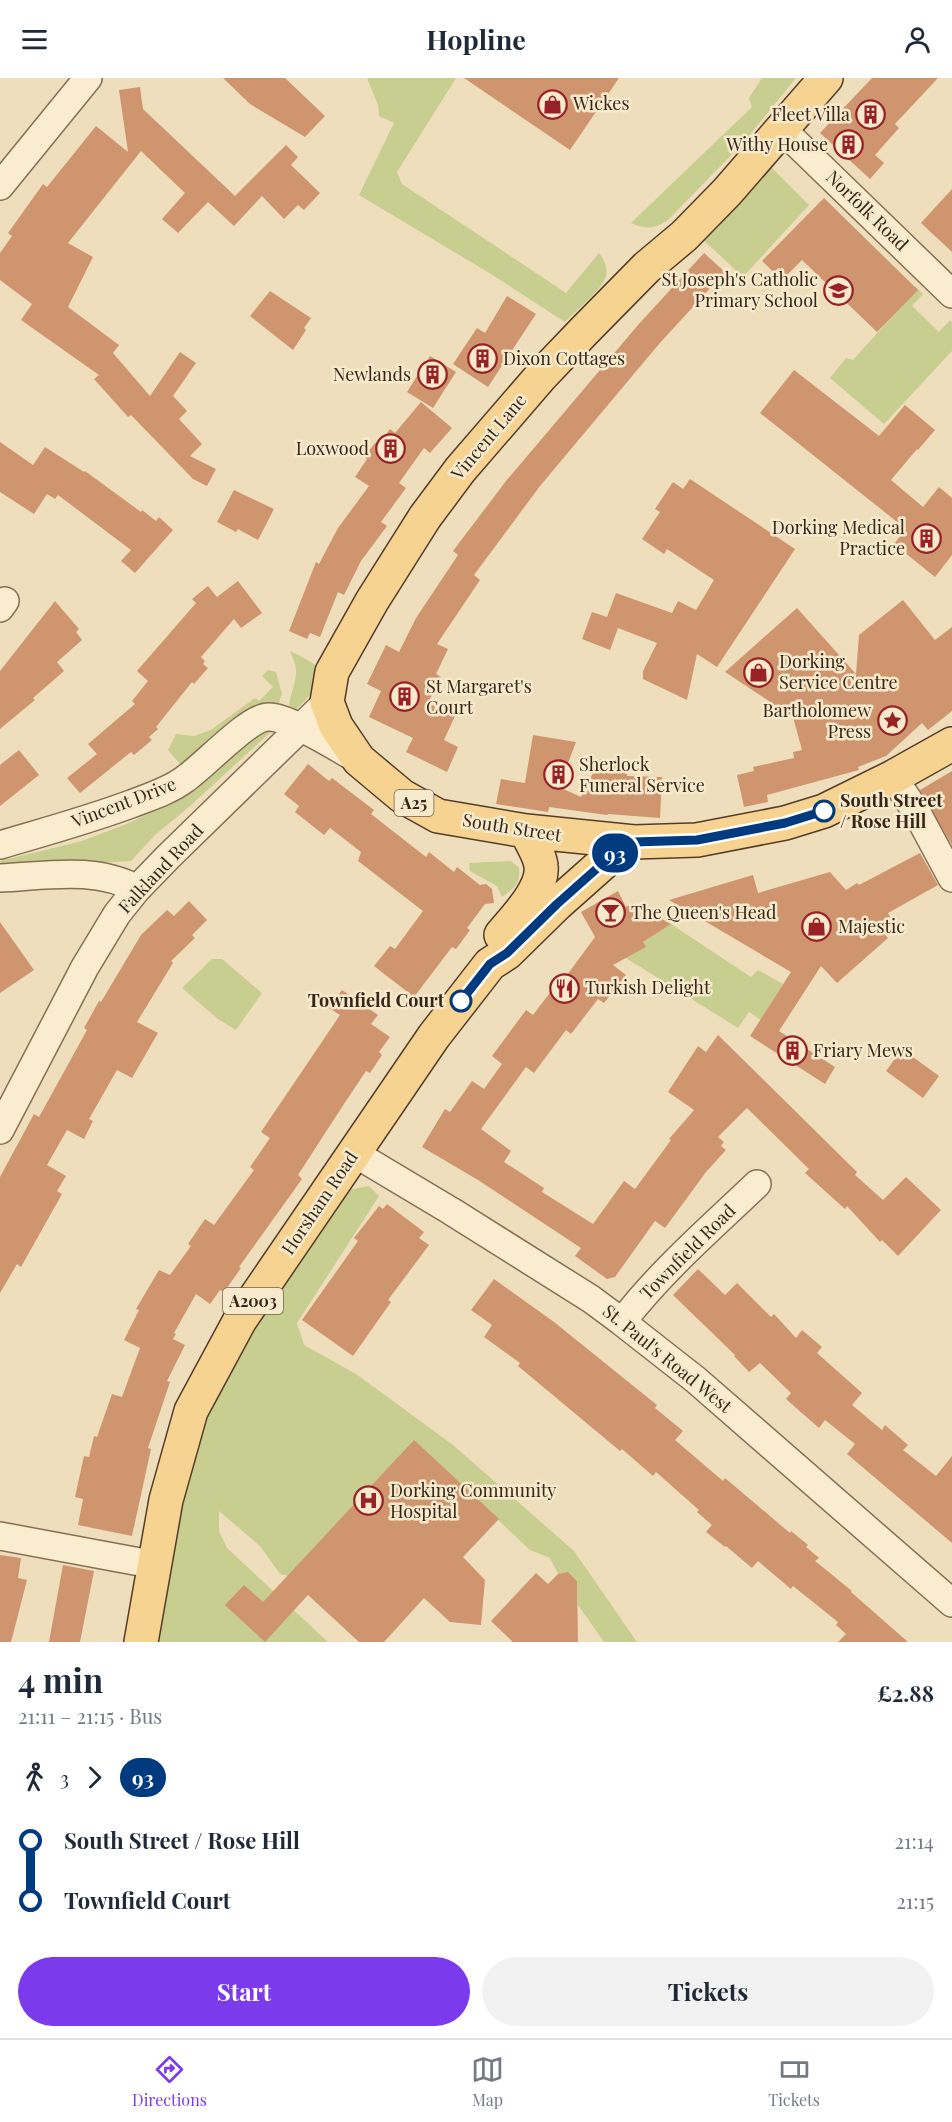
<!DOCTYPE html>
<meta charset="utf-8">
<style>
:root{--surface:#fff;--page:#f2f2f3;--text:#1f2937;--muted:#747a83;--line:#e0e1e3;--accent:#7c3aed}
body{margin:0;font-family:"Playfair Display",serif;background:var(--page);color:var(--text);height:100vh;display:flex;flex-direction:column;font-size:22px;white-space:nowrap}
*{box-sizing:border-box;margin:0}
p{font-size:20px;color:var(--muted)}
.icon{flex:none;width:33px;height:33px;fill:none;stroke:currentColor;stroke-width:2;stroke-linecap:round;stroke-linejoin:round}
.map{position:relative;height:1564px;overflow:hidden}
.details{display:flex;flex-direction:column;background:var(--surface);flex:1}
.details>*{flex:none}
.badge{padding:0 12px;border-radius:20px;font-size:21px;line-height:39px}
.map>.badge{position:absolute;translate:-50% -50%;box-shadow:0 0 0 3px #fff}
.legs{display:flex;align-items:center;gap:9px;height:66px;padding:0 18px;font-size:20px}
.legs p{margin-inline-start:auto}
.headline{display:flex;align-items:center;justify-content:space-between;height:102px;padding:0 18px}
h1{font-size:33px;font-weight:700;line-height:45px}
.button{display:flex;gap:12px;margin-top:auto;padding:12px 18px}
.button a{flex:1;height:69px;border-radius:36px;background:var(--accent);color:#fff;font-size:24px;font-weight:700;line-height:69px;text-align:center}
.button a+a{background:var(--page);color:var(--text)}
ul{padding:0 18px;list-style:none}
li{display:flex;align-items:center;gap:21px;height:60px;font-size:22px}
li i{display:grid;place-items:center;width:9px;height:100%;margin:0 8px;background:currentColor}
li i::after{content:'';width:15px;height:15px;margin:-8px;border:4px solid;border-radius:50%;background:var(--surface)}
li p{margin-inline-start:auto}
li:first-child i{background:linear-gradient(#0000 50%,currentColor 0)}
li:last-child i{background:linear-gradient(currentColor 50%,#0000 0)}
header{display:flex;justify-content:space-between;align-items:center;height:78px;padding:0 18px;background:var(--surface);font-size:27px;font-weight:700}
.menu{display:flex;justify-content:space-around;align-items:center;height:84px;border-top:2px solid var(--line);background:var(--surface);font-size:16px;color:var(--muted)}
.menu a{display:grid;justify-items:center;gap:3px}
.menu .selected{color:var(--accent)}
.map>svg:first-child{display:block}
.green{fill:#c8cd90}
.building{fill:#cf956f}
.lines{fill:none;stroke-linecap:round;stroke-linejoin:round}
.minor-casing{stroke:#876e55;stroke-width:30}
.major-casing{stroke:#543c2a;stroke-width:36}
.minor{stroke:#faeccf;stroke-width:27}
.major{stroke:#f6d390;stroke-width:33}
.line-1-casing{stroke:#fff;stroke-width:14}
.line-1{stroke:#003b80;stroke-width:9}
.stop-1-dot{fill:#fff;stroke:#003b80;stroke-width:3}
.labels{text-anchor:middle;stroke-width:5;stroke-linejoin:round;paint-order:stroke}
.shield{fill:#f7e9cb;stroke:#70614f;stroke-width:1.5}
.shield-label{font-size:16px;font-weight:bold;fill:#36271a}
.poi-label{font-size:18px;fill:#36271a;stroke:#f7e9cb;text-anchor:start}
.street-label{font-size:18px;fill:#36271a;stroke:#f7e9cb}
.stop-label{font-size:18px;font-weight:bold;fill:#36271a;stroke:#f7e9cb;text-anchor:start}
</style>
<header><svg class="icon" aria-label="menu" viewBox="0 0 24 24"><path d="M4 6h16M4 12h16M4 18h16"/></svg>Hopline<svg class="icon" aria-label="person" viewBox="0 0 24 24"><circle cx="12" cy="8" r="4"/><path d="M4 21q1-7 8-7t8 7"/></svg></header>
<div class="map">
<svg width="952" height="1564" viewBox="0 0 952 1564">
<rect width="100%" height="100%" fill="#efdebc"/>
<!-- green -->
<path class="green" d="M 367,0 L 456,0 L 397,94 L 402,106 L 566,215 L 599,175 C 604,182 608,189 606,198 C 604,210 574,234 565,244 L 491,196 L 359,117 L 394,45 L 379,38 L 378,27 Z
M 762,0 L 796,0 L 743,65 L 668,142 C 654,151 647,152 631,145 L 752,29 L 749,20 Z
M 770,88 L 809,127 L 743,199 L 699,158 Z
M 915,208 L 923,216 L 912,228 L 939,254 L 950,242 L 952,244 L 952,273 L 884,346 L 830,300 L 846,280 L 853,282 L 897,233 L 894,230 Z
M 290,573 C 298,577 310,582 316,588 C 328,604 300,628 290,637 C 286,622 297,608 296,592 C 296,586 292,578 290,573 Z
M 268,592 L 276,594 L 282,616 L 276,632 L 186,693 L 168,672 L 176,656 L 194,658 L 211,652 L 255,620 L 259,623 L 273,609 L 262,598 Z
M 254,651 L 274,651 L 189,729 L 155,757 L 131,783 L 36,788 L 0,793 L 0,783 L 82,763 L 129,745 L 180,720 Z
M 511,783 L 519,790 C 520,808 515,809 502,819 L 497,808 L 470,793 L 469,785 Z
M 671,846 L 751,899 L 758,892 L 783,906 L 761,942 L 749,934 L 738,950 L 626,880 L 645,869 L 643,864 Z
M 212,881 L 222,881 L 262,915 L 236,952 L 218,941 L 182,910 Z
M 369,1108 L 379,1118 L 297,1245 L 304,1267 L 356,1296 L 453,1367 L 574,1473 L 637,1564 L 604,1564 L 578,1527 L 577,1503 L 568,1494 L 558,1496 L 550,1480 L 530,1472 L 414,1363 L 288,1498 L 280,1496 L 260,1468 L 219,1433 L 219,1453 L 227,1470 L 328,1564 L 148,1564 L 204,1330 L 237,1268 L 348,1112 Z"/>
<!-- building -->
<path class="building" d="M 223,0 L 285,0 L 325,38 L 305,59 L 250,26 Z
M 464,0 L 619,0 L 570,72 Z
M 872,0 L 938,0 L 895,46 L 899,50 L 875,77 L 884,85 L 870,101 L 820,55 Z
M 140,9 L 143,31 L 235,118 L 286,67 L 298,79 L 291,87 L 320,115 L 304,132 L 298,127 L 284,141 L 262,118 L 234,148 L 208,124 L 178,155 L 162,141 L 185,115 L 141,73 L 68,165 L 93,179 L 68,229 L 119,267 L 113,275 L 150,318 L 180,274 L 196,285 L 173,318 L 187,333 L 179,341 L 202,366 L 190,378 L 216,391 L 207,408 L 193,401 L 131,337 L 128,339 L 94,301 L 99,297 L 21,242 L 32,226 L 0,202 L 0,175 L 12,158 L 8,155 L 43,106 L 47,109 L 96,48 L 128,74 L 119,12 Z
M 952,111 L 952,174 L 921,145 Z
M 824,120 L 918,212 L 877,254 L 802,182 L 782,202 L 762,183 Z
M 704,175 L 725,194 L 659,266 L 540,408 L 474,497 L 480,502 L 437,566 L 448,571 L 436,596 L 441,599 L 428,625 L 455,638 L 444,662 L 458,669 L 447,694 L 406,674 L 413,660 L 369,639 L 381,613 L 367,606 L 386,567 L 399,574 L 416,540 L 458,477 L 453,473 L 506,403 L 638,247 Z
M 270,213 L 311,240 L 304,250 L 306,252 L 293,272 L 250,238 Z
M 507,218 L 536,236 L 488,309 L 453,286 L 477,250 L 485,255 Z
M 430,278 L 456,294 L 433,330 L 407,314 Z
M 794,292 L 879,358 L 905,327 L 935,352 L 918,372 L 917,371 L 891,402 L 923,429 L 939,409 L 952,420 L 952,477 L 935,499 L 894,466 L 906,451 L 760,335 Z
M 421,324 L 452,350 L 430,375 L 424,370 L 399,405 L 406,410 L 381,444 L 387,448 L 361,483 L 344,517 L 338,514 L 320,559 L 310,555 L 307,561 L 289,553 L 316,484 L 319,486 L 338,450 L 369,408 L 355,399 L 367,381 L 364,379 L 375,365 L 381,364 L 390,351 L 395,355 Z
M 0,364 L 33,387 L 45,369 L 84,394 L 85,393 L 141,434 L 142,432 L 156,443 L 159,439 L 173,452 L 135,495 L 121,483 L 131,472 L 58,417 L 55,421 L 47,416 L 34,436 L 0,414 Z
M 690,401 L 795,471 L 717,589 L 697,576 L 687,622 L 643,601 L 643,593 L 657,565 L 618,550 L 610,572 L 582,561 L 592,534 L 607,539 L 616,515 L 672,535 L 678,523 L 696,532 L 714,502 L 667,471 L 664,476 L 642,461 L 660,434 L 655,431 L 673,404 L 683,411 Z
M 234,412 L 274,431 L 258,462 L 238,451 L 236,454 L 217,444 Z
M 238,503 L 262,535 L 241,550 L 234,541 L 201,579 L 205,583 L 203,586 L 208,590 L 194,606 L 192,604 L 156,649 L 158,651 L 149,659 L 152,662 L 134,677 L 131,674 L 80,715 L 67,700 L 97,676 L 88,666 L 135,626 L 132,623 L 148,603 L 137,593 L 196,525 L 192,521 L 208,508 L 217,519 Z
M 903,522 L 935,562 L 952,549 L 952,633 L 928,652 L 922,645 L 886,678 L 858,689 L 859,692 L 767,717 L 768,724 L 744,729 L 737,697 L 754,693 L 753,689 L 794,680 L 793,674 L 802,672 L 793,639 L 725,594 L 797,530 L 856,596 L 859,557 Z
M 55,523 L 79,551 L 76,554 L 82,562 L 57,584 L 64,593 L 33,620 L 35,622 L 0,651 L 0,593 Z
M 533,657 L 576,664 L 559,709 L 581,719 L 600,681 L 628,686 L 627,698 L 662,699 L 660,740 L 608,736 L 607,737 L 549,729 L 548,734 L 496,726 L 501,701 L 525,705 Z
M 19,672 L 39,697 L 0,728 L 0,687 Z
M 308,686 L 329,703 L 332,700 L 374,732 L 371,736 L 426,779 L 429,774 L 454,794 L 457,789 L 480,807 L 486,806 L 492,811 L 494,825 L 485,826 L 467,850 L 470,852 L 456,871 L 452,869 L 414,919 L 374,888 L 390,868 L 395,871 L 423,833 L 358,783 L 361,774 L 330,750 L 324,757 L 295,734 L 299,728 L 284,716 Z
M 952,693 L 952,767 L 920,712 Z
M 920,775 L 938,807 L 888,835 L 890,839 L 876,847 L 888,860 L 837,905 L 821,888 L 779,953 L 835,989 L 825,1006 L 750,958 L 791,894 L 669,822 L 753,797 L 758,815 L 830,794 L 846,812 L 857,805 L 859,807 Z
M 618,813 L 626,829 L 633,825 L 642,842 L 653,836 L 671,846 L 643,864 L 646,869 L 613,887 L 626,897 L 604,925 L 598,921 L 571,956 L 566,952 L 534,995 L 526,989 L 481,1051 L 511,1073 L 504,1084 L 544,1110 L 542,1114 L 593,1146 L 624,1103 L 635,1111 L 671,1062 L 669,1061 L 694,1032 L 668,1014 L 698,968 L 706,974 L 718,957 L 857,1094 L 855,1097 L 883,1122 L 906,1099 L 941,1132 L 898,1178 L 882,1162 L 880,1164 L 847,1128 L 845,1131 L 805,1095 L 809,1091 L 747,1030 L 718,1059 L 724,1064 L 721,1068 L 726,1072 L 706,1094 L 665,1150 L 655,1143 L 615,1199 L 607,1201 L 575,1178 L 581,1170 L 478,1102 L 422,1069 L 445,1031 L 450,1034 L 472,1003 L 484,1011 L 502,986 L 492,978 L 526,932 L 533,937 L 565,895 L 567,897 L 595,859 L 581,834 Z
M 189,823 L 207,842 L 192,857 L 195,860 L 171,883 L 173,885 L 137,944 L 158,955 L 132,1000 L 117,992 L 89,1041 L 93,1043 L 84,1061 L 67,1052 L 47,1087 L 66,1098 L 57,1113 L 62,1116 L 21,1189 L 17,1186 L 0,1215 L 0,1099 L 34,1036 L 39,1039 L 87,952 L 84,950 L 99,923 L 101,924 L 141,857 L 167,832 L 174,838 Z
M 0,844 L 34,892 L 0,915 Z
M 342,912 L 378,937 L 371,946 L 390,959 L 379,974 L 382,977 L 370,995 L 366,993 L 342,1029 L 298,1097 L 302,1101 L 239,1189 L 241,1190 L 224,1214 L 220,1212 L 210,1226 L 196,1216 L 174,1255 L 176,1256 L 173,1261 L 185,1267 L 167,1303 L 170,1304 L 148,1370 L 151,1371 L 132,1458 L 78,1447 L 83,1421 L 75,1419 L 84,1378 L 89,1379 L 94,1358 L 97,1359 L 112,1316 L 122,1319 L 140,1270 L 124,1262 L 139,1232 L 136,1231 L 159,1192 L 170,1197 L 191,1168 L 188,1166 L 205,1141 L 214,1147 L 254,1092 L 250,1089 L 270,1060 L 261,1054 L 340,937 L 329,930 Z
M 902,971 L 939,998 L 923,1020 L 886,993 Z
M 387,1126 L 424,1154 L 419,1160 L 429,1167 L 388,1222 L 391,1224 L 353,1278 L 302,1242 L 358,1163 L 354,1160 L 379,1128 L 383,1131 Z
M 698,1191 L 725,1217 L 737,1205 L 771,1239 L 774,1236 L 796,1260 L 802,1252 L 822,1269 L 817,1275 L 862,1315 L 852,1327 L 882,1352 L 885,1347 L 908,1367 L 903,1372 L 936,1398 L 952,1378 L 952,1465 L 847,1376 L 855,1366 L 825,1342 L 819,1350 L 786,1321 L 791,1315 L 760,1285 L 749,1294 L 734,1278 L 735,1277 L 673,1217 Z
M 494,1201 L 554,1244 L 657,1327 L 655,1330 L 683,1353 L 675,1362 L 723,1403 L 725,1400 L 790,1455 L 791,1453 L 808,1467 L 806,1469 L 819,1480 L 815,1483 L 852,1513 L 851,1514 L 908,1564 L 838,1564 L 846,1556 L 836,1547 L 838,1544 L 793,1508 L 791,1511 L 758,1483 L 752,1490 L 726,1468 L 725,1469 L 706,1454 L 712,1447 L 697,1434 L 699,1432 L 656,1394 L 653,1398 L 622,1371 L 620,1373 L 518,1288 L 520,1285 L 484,1259 L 492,1247 L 471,1232 Z
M 414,1362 L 499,1441 L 463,1479 L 485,1502 L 481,1547 L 450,1544 L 424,1520 L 384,1564 L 359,1564 L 308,1517 L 265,1564 L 225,1527 L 244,1507 L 263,1524 Z
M 0,1477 L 21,1480 L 18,1500 L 27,1502 L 11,1564 L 0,1564 Z
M 63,1487 L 94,1493 L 80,1564 L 49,1564 Z
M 568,1494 L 577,1503 L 578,1564 L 513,1564 L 491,1543 L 536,1495 L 548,1506 L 558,1496 Z"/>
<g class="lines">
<defs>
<path id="minor" d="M 783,50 L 791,60 L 952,216
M 0,108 L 88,0
M 0,530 L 5,523
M 893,699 L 917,735 L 952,800
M 0,767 C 44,754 88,742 131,726 C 149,719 169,713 185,701 C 204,688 249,639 268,639 C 288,638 339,671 359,682
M 0,800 C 46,798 95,788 137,811
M 0,1052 L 85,889 L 117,836 L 137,811 L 168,779 L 327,624
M 354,1075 L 451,1133 L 591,1221 L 622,1244 L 696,1302 L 952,1525
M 622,1244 C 661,1193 711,1150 757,1106
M 0,1458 L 156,1487"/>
<path id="major" d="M 826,0 L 727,114 L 684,158 L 647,189 L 584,253 L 542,297 L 460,392 L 425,439 L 372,523 L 332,594 L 327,624 L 336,648 L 359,682 L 402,718 L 438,738 L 526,753 L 634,764 L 697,762 L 785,745 L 824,733 L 893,699 L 952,666
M 501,857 C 515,840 544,811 541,788 C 540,777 531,764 526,753
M 141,1564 L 166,1422 L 191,1333 L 240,1242 L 434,958 L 490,886 L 507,875 L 557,826 L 611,778 L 634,764"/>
</defs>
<!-- minor casing -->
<use href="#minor" class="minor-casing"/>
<!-- major casing -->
<use href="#major" class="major-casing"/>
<!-- minor -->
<use href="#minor" class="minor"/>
<!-- major -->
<use href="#major" class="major"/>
</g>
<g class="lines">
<defs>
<path id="line-1" d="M 461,923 L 490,886 L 507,875 L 557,826 L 611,778 L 634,764 L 697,762 L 785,745 L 824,733"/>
</defs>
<!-- line-1 casing -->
<use href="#line-1" class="line-1-casing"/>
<!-- line-1 -->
<use href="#line-1" class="line-1"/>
</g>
<!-- icons -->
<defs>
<symbol id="shop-ring" viewBox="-11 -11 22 22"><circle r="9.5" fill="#f7e9cb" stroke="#992226" stroke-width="1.5"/><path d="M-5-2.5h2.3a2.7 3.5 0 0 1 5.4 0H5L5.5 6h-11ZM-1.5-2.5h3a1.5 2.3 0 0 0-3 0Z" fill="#992226"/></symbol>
<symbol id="building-ring" viewBox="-11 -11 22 22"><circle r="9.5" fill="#f7e9cb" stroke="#992226" stroke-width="1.5"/><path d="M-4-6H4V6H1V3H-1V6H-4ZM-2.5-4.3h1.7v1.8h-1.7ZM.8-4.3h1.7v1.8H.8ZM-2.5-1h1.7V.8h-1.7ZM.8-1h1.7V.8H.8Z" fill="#992226"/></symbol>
<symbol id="school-ring" viewBox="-11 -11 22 22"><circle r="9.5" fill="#f7e9cb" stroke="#992226" stroke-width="1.5"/><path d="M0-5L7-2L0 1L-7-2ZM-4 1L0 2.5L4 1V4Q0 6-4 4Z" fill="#992226"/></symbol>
<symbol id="sight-ring" viewBox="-11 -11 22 22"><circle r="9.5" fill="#f7e9cb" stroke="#992226" stroke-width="1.5"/><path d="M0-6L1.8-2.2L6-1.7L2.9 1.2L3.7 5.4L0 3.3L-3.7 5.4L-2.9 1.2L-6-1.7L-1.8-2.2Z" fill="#992226"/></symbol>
<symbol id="bar-ring" viewBox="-11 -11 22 22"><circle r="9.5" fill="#f7e9cb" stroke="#992226" stroke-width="1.5"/><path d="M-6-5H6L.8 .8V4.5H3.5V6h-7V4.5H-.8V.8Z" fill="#992226"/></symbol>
<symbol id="restaurant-ring" viewBox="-11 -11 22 22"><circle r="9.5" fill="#f7e9cb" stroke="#992226" stroke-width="1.5"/><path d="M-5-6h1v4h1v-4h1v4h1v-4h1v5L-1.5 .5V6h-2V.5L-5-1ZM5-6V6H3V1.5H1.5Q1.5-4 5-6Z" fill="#992226"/></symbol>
<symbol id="hospital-ring" viewBox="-11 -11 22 22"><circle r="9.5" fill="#f7e9cb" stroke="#992226" stroke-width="1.5"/><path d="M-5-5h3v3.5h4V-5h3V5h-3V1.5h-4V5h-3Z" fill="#992226"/></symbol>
</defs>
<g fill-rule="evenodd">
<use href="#shop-ring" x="536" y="10" width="33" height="33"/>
<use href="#building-ring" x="854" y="20" width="33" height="33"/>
<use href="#building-ring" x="832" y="50" width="33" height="33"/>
<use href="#school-ring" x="822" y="196" width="33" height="33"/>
<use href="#building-ring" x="466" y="264" width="33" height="33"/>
<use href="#building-ring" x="416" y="280" width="33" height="33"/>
<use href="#building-ring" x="374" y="354" width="33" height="33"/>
<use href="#building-ring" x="910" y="444" width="33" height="33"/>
<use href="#shop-ring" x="742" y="578" width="33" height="33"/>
<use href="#building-ring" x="388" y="602" width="33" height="33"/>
<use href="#sight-ring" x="876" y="626" width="33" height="33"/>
<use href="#building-ring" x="542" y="680" width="33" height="33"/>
<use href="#bar-ring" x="594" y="818" width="33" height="33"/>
<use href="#shop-ring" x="800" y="832" width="33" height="33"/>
<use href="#restaurant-ring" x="548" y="894" width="33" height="33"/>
<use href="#building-ring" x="776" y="956" width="33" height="33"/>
<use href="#hospital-ring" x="352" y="1406" width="33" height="33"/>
</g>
<!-- markers -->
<g class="stop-1-dot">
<circle cx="824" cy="733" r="10"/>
<circle cx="461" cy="923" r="10"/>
</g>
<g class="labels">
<!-- shield labels -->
<g class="shield">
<rect x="394.5" y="712" width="39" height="26" rx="4.5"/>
<rect x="223" y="1210" width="60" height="26" rx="4.5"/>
</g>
<g class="shield-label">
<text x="414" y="731">A25</text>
<text x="253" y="1229">A2003</text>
</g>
<!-- poi labels -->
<g class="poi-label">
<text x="573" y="32">Wickes</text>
<text x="850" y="43" text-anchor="end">Fleet Villa</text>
<text x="828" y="73" text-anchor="end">Withy House</text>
<text x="818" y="208" text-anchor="end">St Joseph's Catholic<tspan x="818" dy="21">Primary School</tspan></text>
<text x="503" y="287">Dixon Cottages</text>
<text x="411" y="303" text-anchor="end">Newlands</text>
<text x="369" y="377" text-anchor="end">Loxwood</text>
<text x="905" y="456" text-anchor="end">Dorking Medical<tspan x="905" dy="21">Practice</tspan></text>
<text x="779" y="590">Dorking<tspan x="779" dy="21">Service Centre</tspan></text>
<text x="426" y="615">St Margaret's<tspan x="426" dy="21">Court</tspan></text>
<text x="871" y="639" text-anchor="end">Bartholomew<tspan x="871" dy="21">Press</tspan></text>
<text x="579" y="693">Sherlock<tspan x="579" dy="21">Funeral Service</tspan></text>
<text x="631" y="841">The Queen's Head</text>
<text x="838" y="855">Majestic</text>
<text x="585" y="916">Turkish Delight</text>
<text x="813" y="979">Friary Mews</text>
<text x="390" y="1419">Dorking Community<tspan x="390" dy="21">Hospital</tspan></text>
</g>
<!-- street labels -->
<g class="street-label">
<text transform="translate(867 133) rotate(44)" y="6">Norfolk Road</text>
<text transform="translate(489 359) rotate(-50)" y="6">Vincent Lane</text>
<text transform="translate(124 725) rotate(-21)" y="6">Vincent Drive</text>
<text transform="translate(512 750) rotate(9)" y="6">South Street</text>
<text transform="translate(161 791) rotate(-47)" y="6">Falkland Road</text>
<text transform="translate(320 1125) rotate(-56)" y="6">Horsham Road</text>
<text transform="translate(688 1174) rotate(-45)" y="6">Townfield Road</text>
<text transform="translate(667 1281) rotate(39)" y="6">St. Paul's Road West</text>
</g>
<!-- stop labels -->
<g class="stop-label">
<text x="840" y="729">South Street<tspan x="840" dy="21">/ Rose Hill</tspan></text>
<text x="444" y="929" text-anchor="end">Townfield Court</text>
</g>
</g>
</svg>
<b class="badge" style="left:615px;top:775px;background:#003b80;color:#fff">93</b>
</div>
<section class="details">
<div class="headline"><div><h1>4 min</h1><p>21:11 – 21:15 · Bus</p></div><b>£2.88</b></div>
<div class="legs"><svg class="icon" aria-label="walk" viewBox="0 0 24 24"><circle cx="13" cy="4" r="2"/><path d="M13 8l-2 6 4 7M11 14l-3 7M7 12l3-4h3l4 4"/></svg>3<svg class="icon" aria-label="forward" viewBox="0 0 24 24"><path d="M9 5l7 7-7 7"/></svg><b class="badge" style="background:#003b80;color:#fff">93</b></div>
<ul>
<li><i style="color:#003b80"></i><b>South Street / Rose Hill</b><p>21:14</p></li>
<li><i style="color:#003b80"></i><b>Townfield Court</b><p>21:15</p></li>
</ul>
<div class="button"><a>Start</a><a>Tickets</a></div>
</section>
<nav class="menu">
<a class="selected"><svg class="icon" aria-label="directions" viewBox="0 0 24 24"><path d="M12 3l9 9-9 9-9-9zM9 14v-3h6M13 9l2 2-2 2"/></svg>Directions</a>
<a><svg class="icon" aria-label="map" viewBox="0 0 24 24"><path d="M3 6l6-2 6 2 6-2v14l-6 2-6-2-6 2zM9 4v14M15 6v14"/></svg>Map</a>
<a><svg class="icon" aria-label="tickets" viewBox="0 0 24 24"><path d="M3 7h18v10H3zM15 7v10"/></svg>Tickets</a>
</nav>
